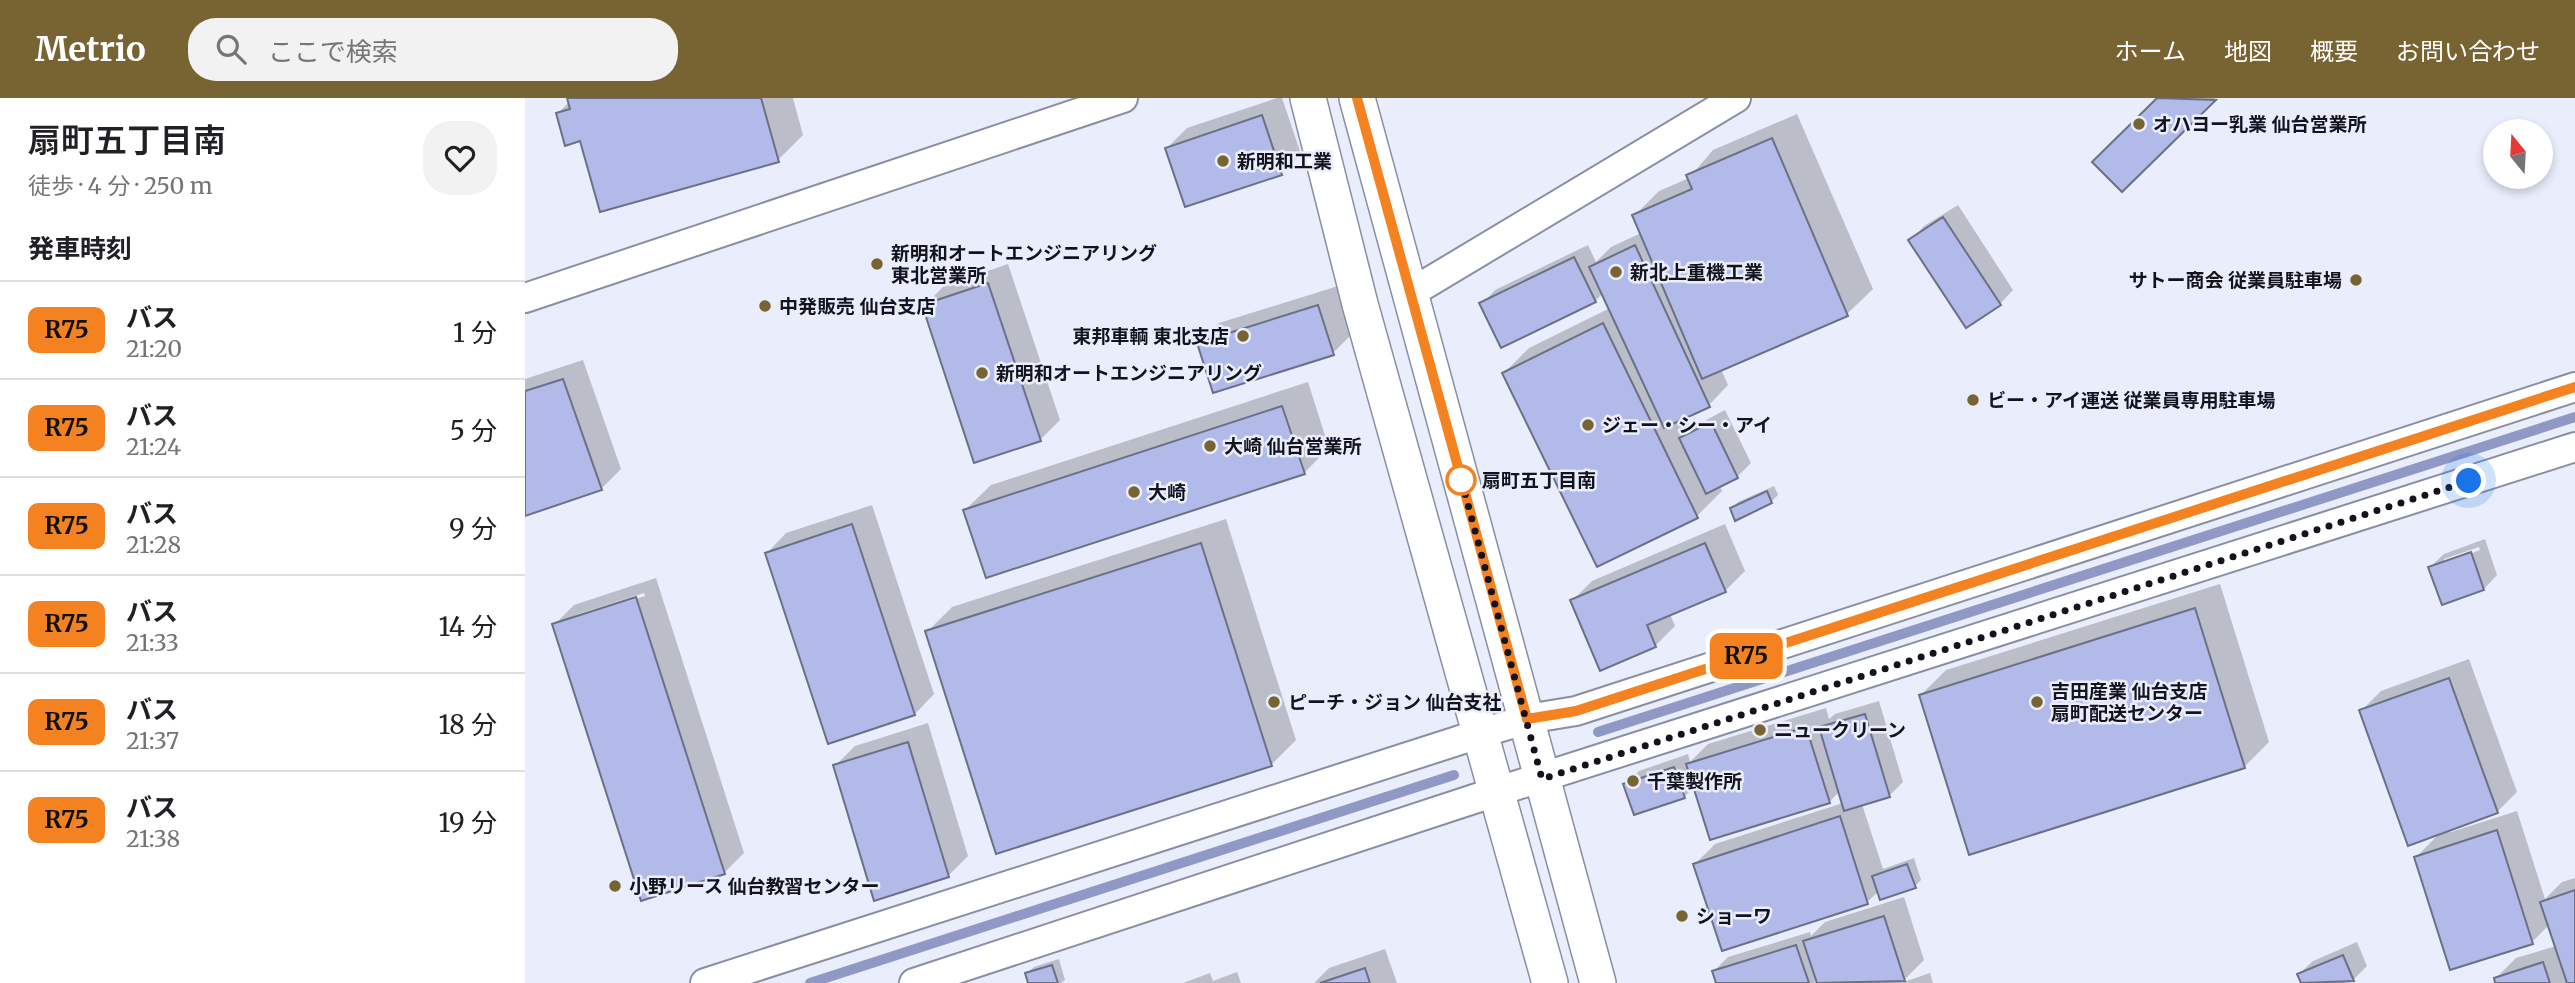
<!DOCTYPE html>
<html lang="ja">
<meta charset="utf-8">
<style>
:root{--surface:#fff;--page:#f2f2f2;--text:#202124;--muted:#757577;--line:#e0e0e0;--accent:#786433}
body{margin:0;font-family:Merriweather,"Noto Sans JP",serif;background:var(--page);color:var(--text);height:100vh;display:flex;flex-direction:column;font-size:26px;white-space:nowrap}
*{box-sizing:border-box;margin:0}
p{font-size:23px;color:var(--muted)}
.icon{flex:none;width:38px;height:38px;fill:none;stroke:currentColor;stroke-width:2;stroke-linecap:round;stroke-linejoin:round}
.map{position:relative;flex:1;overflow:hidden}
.sheet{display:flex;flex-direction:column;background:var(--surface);width:525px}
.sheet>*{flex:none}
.badge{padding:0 14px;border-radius:10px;font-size:24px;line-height:46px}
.needle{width:46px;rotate:342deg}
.controls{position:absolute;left:1958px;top:21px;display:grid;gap:14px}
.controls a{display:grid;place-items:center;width:70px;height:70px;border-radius:50%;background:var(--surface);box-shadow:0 4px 10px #0003;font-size:35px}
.you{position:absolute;width:35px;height:35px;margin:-18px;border:5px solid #fff;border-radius:50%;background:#1a73e8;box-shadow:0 0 0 10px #1a73e833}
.map>.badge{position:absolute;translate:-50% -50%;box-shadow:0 0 0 4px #fff}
h2{padding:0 28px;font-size:26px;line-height:63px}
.round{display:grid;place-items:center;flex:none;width:74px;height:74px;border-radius:28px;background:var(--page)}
.head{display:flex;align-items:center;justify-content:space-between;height:119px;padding:0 28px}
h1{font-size:33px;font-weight:600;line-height:52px}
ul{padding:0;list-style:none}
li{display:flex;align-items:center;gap:21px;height:98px;padding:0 28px;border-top:2px solid var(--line)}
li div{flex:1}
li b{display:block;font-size:26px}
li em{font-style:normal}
li .badge{min-width:77px;font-weight:700;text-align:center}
header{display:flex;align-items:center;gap:42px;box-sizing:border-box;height:98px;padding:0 35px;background:var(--accent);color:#fff}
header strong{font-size:33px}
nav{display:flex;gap:38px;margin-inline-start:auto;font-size:24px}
.search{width:490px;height:63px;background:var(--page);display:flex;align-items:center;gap:18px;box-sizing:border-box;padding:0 24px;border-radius:28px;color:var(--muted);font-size:26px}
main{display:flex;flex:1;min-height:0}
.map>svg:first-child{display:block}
.shadow{fill:#0003;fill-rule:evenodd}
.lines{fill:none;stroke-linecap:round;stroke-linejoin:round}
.stream{stroke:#9098c5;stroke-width:10}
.building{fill:#b1bae8;stroke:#6b7086;stroke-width:2}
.minor-casing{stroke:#898ea5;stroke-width:32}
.tertiary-casing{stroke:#898ea5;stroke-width:38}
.minor{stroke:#fff;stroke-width:28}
.tertiary{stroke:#fff;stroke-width:35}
.line-casing{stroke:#fff;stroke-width:16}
.line{stroke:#f58220;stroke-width:10}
.walk{stroke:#12131c;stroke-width:7;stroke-dasharray:0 12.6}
.poi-dot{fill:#786433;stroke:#eaedfc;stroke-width:2.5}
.stop-dot{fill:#fff;stroke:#f58220;stroke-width:3.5}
.labels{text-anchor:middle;stroke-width:5;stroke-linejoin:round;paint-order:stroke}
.poi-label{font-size:19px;font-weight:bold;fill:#12131c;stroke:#eaedfc;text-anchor:start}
.stop-label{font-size:19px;font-weight:bold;fill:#12131c;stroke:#eaedfc;text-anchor:start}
</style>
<header>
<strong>Metrio</strong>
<div class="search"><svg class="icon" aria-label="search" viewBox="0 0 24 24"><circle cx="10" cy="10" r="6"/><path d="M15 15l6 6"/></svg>ここで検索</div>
<nav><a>ホーム</a><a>地図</a><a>概要</a><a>お問い合わせ</a></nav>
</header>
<main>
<section class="sheet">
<div class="head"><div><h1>扇町五丁目南</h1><p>徒歩 · 4 分 · 250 m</p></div><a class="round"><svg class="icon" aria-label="heart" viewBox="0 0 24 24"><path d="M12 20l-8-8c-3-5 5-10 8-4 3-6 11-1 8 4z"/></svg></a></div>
<h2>発車時刻</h2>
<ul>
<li><span class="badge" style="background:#f58220;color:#111">R75</span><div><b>バス</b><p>21:20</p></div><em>1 分</em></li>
<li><span class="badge" style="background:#f58220;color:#111">R75</span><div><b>バス</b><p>21:24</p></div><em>5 分</em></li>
<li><span class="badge" style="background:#f58220;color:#111">R75</span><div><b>バス</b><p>21:28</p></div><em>9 分</em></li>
<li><span class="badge" style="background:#f58220;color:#111">R75</span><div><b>バス</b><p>21:33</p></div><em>14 分</em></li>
<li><span class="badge" style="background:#f58220;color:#111">R75</span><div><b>バス</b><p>21:37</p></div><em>18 分</em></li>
<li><span class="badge" style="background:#f58220;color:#111">R75</span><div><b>バス</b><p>21:38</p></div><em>19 分</em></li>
</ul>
</section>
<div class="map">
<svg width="2050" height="885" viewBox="0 0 2050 885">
<rect width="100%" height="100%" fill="#eaedfc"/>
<!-- shadow -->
<path class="shadow" d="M 44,0 L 268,0 L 278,37 L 253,62 L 57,41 L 33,15 L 45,3 Z
M 752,0 L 757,0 L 776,56 L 756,76 L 642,50 L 662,30 Z
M 1634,0 L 1690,0 L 1597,91 L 1570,64 Z
M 1272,16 L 1348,191 L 1322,216 L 1196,271 L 1203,287 L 1184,307 L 1161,318 L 1166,330 L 1200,312 L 1226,365 L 1212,379 L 1194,387 L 1197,393 L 1172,418 L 1073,467 L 979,275 L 1004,250 L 1085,210 L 1078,195 L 1070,203 L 957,206 L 970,192 L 1063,147 L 1071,164 L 1086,149 L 1116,135 L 1109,118 L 1134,93 L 1164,80 L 1188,52 Z
M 1433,107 L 1488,192 L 1475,206 L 1386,142 L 1399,128 Z
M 483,166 L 535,322 L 515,342 L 399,208 L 419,188 Z
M 813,188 L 828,235 L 808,255 L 674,245 L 694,225 Z
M 58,262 L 96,371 L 76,391 L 0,416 L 0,281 Z
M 783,284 L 804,350 L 779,375 L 440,412 L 466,387 Z
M 1249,388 L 1253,397 L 1246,404 L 1207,410 L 1213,404 Z
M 347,407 L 409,596 L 390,616 L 242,455 L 261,435 Z
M 701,421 L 771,642 L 746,667 L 402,534 L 427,509 Z
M 1200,426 L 1220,473 L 1200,493 L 1145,516 L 1150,528 L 1130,548 L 1047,503 L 1067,483 Z
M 1960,441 L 1972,477 L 1959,491 L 1905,469 L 1919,456 ZM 1954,449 L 1955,452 L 1919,465 L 1919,461 Z
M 131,480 L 219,755 L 199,775 L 29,527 L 49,507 ZM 119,495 L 120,498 L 50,521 L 50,517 Z
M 1695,486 L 1744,644 L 1719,669 L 1396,597 L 1421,572 Z
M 1944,561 L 1992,694 L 1972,714 L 1925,731 L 1926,734 L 1992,713 L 2020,801 L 2037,784 L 2050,780 L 2050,885 L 1972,885 L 1971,880 L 1991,860 L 2031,848 L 2024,827 L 2007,844 L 1891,759 L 1915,735 L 1836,613 L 1856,593 Z
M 1354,603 L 1378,684 L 1364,698 L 1337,706 L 1358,771 L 1389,760 L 1396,782 L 1390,788 L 1354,793 L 1342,804 L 1170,766 L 1190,746 L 1318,705 L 1315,693 L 1304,704 L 1170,688 L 1159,699 L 1100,687 L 1114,673 L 1163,656 L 1165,664 L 1183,646 L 1301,610 L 1304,621 L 1310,616 Z
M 403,625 L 443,758 L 423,778 L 310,668 L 330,648 Z
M 1379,799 L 1399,862 L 1376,885 L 1405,875 L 1408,885 L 1293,885 L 1292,882 L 1289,885 L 1193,885 L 1189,873 L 1203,859 L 1285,834 L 1286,838 L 1300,824 Z
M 1832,844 L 1842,868 L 1828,882 L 1820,885 L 1778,885 L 1774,876 L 1788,863 Z
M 860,851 L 872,885 L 789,885 L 804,870 Z
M 534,861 L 540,882 L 536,885 L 505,885 L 502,875 L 509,869 Z
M 712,874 L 716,885 L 658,885 L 685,875 L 688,883 Z"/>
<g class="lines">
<!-- stream -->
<path class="stream" d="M 1073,634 L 2050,319
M 285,885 L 929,677"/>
</g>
<!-- building -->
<path class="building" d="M 42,0 L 236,0 L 254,64 L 75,114 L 55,43 L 40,48 L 31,15 L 45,11 Z
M 1632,0 L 1691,2 L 1597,94 L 1567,64 Z
M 737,17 L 757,77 L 660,109 L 640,50 Z
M 1247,40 L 1323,218 L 1177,281 L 1107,117 L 1167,91 L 1161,77 Z
M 1418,119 L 1476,207 L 1441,230 L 1383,142 Z
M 1110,147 L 1185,309 L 1139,330 L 1064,169 Z
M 1049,159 L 1071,204 L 976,250 L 954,205 Z
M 463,185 L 516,343 L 449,365 L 397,207 Z
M 793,207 L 809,257 L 688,295 L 672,245 Z
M 1078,225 L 1173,420 L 1072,469 L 977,275 Z
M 38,281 L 77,392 L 0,418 L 0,293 Z
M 757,308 L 780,376 L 461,480 L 438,412 Z
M 1186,324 L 1213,380 L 1181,396 L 1154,340 Z
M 1242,393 L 1247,405 L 1210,423 L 1205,410 Z
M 327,426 L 390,617 L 303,646 L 240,455 Z
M 676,445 L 747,668 L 471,756 L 400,533 Z
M 1180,445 L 1201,494 L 1122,527 L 1131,549 L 1075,573 L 1045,502 Z
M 1946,454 L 1959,492 L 1917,507 L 1903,469 Z
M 111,499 L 200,776 L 116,803 L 27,526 Z
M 1670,510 L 1720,670 L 1444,757 L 1394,597 Z
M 1924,580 L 1973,715 L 1883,748 L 1834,612 Z
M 1340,616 L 1365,699 L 1319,713 L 1294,629 Z
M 1281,629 L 1305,705 L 1185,742 L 1161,666 Z
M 383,644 L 424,779 L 349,803 L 308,667 Z
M 1149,669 L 1160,700 L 1109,717 L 1098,686 Z
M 1315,718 L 1343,806 L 1197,853 L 1168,766 Z
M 1972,732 L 2008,846 L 1925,872 L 1889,759 Z
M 1382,766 L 1391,790 L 1355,802 L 1347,778 Z
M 2050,792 L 2050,885 L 2042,885 L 2015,804 Z
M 1359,818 L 1380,883 L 1292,885 L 1278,843 Z
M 1271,847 L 1284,885 L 1191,885 L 1187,873 Z
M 1818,857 L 1829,883 L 1776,885 L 1772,876 Z
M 2018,864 L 2025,885 L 1970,885 L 1969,880 Z
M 527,867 L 533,885 L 503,885 L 500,875 Z
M 840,870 L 845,885 L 795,885 Z"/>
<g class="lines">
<defs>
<path id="minor" d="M 884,196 L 1211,0
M 0,200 L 598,0
M 180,885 L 957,635 L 1002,621 L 1051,613 L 2050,289
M 389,885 L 955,699 L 2050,349"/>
<path id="tertiary" d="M 783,0 L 835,206 L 1025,885
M 832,0 L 1073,885"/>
</defs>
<!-- minor casing -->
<use href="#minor" class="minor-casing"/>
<!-- tertiary casing -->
<use href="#tertiary" class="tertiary-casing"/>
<!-- minor -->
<use href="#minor" class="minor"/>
<!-- tertiary -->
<use href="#tertiary" class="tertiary"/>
</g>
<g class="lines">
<defs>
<path id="line" d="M 832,0 L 1002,621 L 1051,613 L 2050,289"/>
</defs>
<!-- line casing -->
<use href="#line" class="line-casing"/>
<!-- line -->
<use href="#line" class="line"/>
<!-- walk -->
<path class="walk" d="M 936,382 L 935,377 L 1017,681 L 1944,383"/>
</g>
<!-- markers -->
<g class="poi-dot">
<circle cx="1614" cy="26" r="7"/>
<circle cx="698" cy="63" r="7"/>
<circle cx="352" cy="166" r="7"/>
<circle cx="1091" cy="174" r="7"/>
<circle cx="1831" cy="182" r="7"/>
<circle cx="240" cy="208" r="7"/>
<circle cx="718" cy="238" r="7"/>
<circle cx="457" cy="275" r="7"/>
<circle cx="1448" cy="302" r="7"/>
<circle cx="1063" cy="327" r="7"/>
<circle cx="685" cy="348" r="7"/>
<circle cx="609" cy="394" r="7"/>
<circle cx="749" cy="604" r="7"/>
<circle cx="1512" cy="604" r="7"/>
<circle cx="1235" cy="632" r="7"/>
<circle cx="1108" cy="683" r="7"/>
<circle cx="90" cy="788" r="7"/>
<circle cx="1157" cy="818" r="7"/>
</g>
<circle class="stop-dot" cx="936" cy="382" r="14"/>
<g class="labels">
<!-- poi labels -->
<g class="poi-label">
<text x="1628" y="33">オハヨー乳業 仙台営業所</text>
<text x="712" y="70">新明和工業</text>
<text x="366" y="162">新明和オートエンジニアリング<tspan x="366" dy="22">東北営業所</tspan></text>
<text x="1105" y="181">新北上重機工業</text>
<text x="1817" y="189" text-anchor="end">サトー商会 従業員駐車場</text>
<text x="254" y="215">中発販売 仙台支店</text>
<text x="704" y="245" text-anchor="end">東邦車輌 東北支店</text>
<text x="471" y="282">新明和オートエンジニアリング</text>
<text x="1462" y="309">ビー・アイ運送 従業員専用駐車場</text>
<text x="1077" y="334">ジェー・シー・アイ</text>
<text x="699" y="355">大崎 仙台営業所</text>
<text x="623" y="401">大崎</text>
<text x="1526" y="600">吉田産業 仙台支店<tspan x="1526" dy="22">扇町配送センター</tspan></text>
<text x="763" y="611">ピーチ・ジョン 仙台支社</text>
<text x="1249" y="639">ニュークリーン</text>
<text x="1122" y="690">千葉製作所</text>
<text x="104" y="795">小野リース 仙台教習センター</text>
<text x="1171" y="825">ショーワ</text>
</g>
<!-- stop labels -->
<g class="stop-label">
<text x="957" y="389">扇町五丁目南</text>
</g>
</g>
</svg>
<div class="controls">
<a><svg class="needle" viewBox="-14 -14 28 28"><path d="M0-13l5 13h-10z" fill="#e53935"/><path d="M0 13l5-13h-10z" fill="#757577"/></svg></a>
</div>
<div class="you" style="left:1944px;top:383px"></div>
<b class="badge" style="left:1221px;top:558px;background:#f58220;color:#111">R75</b>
</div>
</main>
